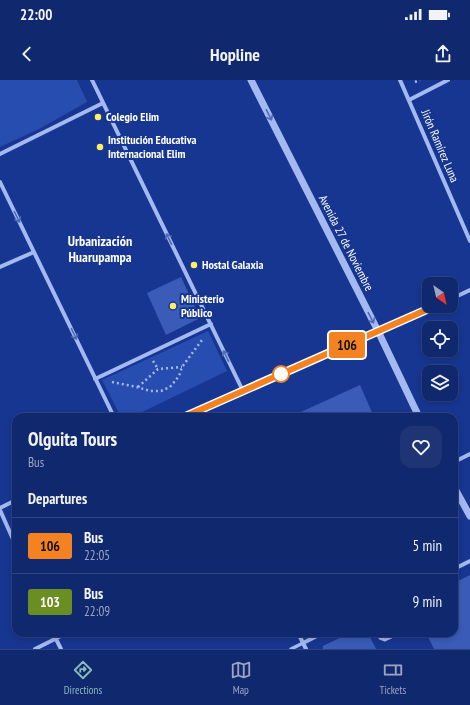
<!DOCTYPE html>
<meta charset="utf-8">
<style>
:root{--surface:#10286d;--page:#1e3475;--text:#f1f3f6;--muted:#9ca6c2;--line:#304480;--accent:#8bbbb9}
body{margin:0;font-family:"PT Sans Narrow",sans-serif;background:var(--page);color:var(--text);height:100vh;display:flex;flex-direction:column;font-size:15px;white-space:nowrap}
*{box-sizing:border-box;margin:0}
p{font-size:13px;color:var(--muted)}
.icon{flex:none;width:22px;height:22px;fill:none;stroke:currentColor;stroke-width:2;stroke-linecap:round;stroke-linejoin:round}
.map{position:relative;flex:1;overflow:hidden}
.drawer{position:absolute;left:12px;top:333px;width:446px;height:224px;display:flex;flex-direction:column;background:var(--surface);border-radius:12px;box-shadow:0 2px 6px #0003,0 0 0 1px var(--line)}
.drawer>*{flex:none}
.badge{padding:0 8px;border-radius:3px;font-size:14px;line-height:26px}
.needle{width:26px;rotate:146deg}
.controls{position:absolute;left:422px;top:197px;display:grid;gap:8px}
.controls a{display:grid;place-items:center;width:36px;height:36px;border-radius:8px;background:var(--surface);box-shadow:0 2px 6px #0003,0 0 0 1px var(--line);font-size:20px}
.map>.badge{position:absolute;translate:-50% -50%;box-shadow:0 0 0 2px #fff}
h2{padding:0 16px;font-size:15px;line-height:36px}
.round{display:grid;place-items:center;flex:none;width:42px;height:42px;border-radius:12px;background:var(--page)}
.headline{display:flex;align-items:center;justify-content:space-between;height:68px;padding:0 16px}
h1{font-size:19px;font-weight:700;line-height:30px}
ul{padding:0;list-style:none}
li{display:flex;align-items:center;gap:12px;height:56px;padding:0 16px;border-top:1px solid var(--line)}
li div{flex:1}
li b{display:block;font-size:15px}
li em{font-style:normal}
li .badge{min-width:44px;font-weight:700;text-align:center}
.status{display:flex;justify-content:space-between;align-items:center;height:28px;padding:0 20px;background:var(--surface);direction:ltr}
.status svg{height:11px;fill:currentColor}
header{display:flex;justify-content:space-between;align-items:center;height:52px;padding:0 16px;background:var(--surface);font-size:18px;font-weight:700}
.tabs{display:flex;justify-content:space-around;align-items:center;height:56px;border-top:1px solid var(--line);background:var(--surface);font-size:11px;color:var(--muted)}
.tabs a{display:grid;justify-items:center;gap:2px}
.tabs .active{color:var(--accent)}
.map>svg:first-child{display:block}
.green{fill:#284db0}
.building{fill:#3a5cb8}
.lines{fill:none;stroke-linecap:round;stroke-linejoin:round}
.path{stroke:#a4b9f0;stroke-width:2.5;stroke-dasharray:2 3;stroke-linecap:butt}
.service{stroke:#a4b9f0;stroke-width:3}
.pedestrian{stroke:#a4b9f0;stroke-width:3.5}
.minor{stroke:#a4b9f0;stroke-width:4}
.tertiary{stroke:#a4b9f0;stroke-width:7}
.oneway{stroke:#4f6ab7}
.line-casing{stroke:#fff;stroke-width:9}
.line{stroke:#f58220;stroke-width:6}
.poi-dot{fill:#ffee63;stroke:#163691;stroke-width:1.5}
.stop-dot{fill:#fff;stroke:#f58220;stroke-width:2}
.labels{text-anchor:middle;stroke-width:4;stroke-linejoin:round;paint-order:stroke}
.poi-label{font-size:12px;font-weight:bold;fill:#fff;stroke:#163691;text-anchor:start}
.street-label{font-size:12px;fill:#fff;stroke:#163691}
.quarter-label{font-size:14px;font-weight:bold;fill:#fff;stroke:#163691}
</style>
<div class="status"><b>22:00</b><svg viewBox="0 0 49 12"><path d="M0 12V9h3v3zM5 12V6h3v6zM10 12V3h3v9zM15 12V0h3v12zM26 1h20v11H26zM47 4h2v5h-2z"/></svg></div>
<header><svg class="icon" aria-label="back" viewBox="0 0 24 24"><path d="M15 5l-7 7 7 7"/></svg>Hopline<svg class="icon" aria-label="share" viewBox="0 0 24 24"><path d="M12 15V3M7 8l5-5 5 5M5 13v7h14v-7"/></svg></header>
<div class="map">
<svg width="470" height="569" viewBox="0 0 470 569">
<rect width="100%" height="100%" fill="#163691"/>
<!-- green -->
<path class="green" d="M 0,0 L 77,0 L 87,22 L 39,49 L 0,67 Z
M 208,251 L 227,291 L 132,337 L 121,337 L 102,300 Z"/>
<!-- building -->
<path class="building" d="M 181,197 L 200,238 L 166,255 L 147,213 Z
M 360,305 L 374,337 L 290,337 Z
M 470,495 L 470,569 L 434,569 L 426,553 L 454,553 L 454,503 Z
M 350,553 L 368,553 L 376,569 L 323,569 L 323,566 Z"/>
<g class="lines">
<!-- path -->
<path class="path" d="M 415,2 L 420,0
M 153,281 L 158,289
M 112,302 L 137,307 L 150,311 L 161,311 L 170,307 L 179,296 L 182,287 L 202,260
M 138,307 L 158,289 L 182,287"/>
<!-- service -->
<path class="service" d="M 378,553 L 380,558 L 385,560 L 400,553"/>
<!-- pedestrian -->
<path class="pedestrian" d="M 55,559 L 68,553
M 291,569 L 303,563"/>
<!-- minor -->
<path class="minor" d="M 92,0 L 243,311
M 400,0 L 470,161
M 409,20 L 448,0
M 0,74 L 103,23
M 0,102 L 114,337
M 0,187 L 34,172
M 451,219 L 470,210
M 95,299 L 211,244
M 184,337 L 435,226
M 454,382 L 470,374
M 0,428 L 16,420
M 0,430 L 16,466
M 454,489 L 470,481
M 53,553 L 61,569
M 298,553 L 306,569
M 303,563 L 323,553
M 35,569 L 55,559"/>
<!-- tertiary -->
<path class="tertiary" d="M 251,0 L 378,251 L 419,337
M 454,407 L 470,436"/>
</g>
<!-- one-way arrows -->
<defs><path id="oneway-shaft" d="M-6 0H5M1.5-3L5.5 0L1.5 3" fill="none" stroke-width="1.6" stroke-linecap="round" stroke-linejoin="round"/></defs>
<g class="oneway">
<use href="#oneway-shaft" transform="translate(269 35) rotate(63)"/>
<use href="#oneway-shaft" transform="translate(17 137) rotate(64)"/>
<use href="#oneway-shaft" transform="translate(169 159) rotate(-116)"/>
<use href="#oneway-shaft" transform="translate(371 238) rotate(63)"/>
<use href="#oneway-shaft" transform="translate(74 254) rotate(64)"/>
<use href="#oneway-shaft" transform="translate(226 276) rotate(-116)"/>
</g>
<g class="lines">
<defs>
<path id="line" d="M 184,337 L 435,226"/>
</defs>
<!-- line casing -->
<use href="#line" class="line-casing"/>
<!-- line -->
<use href="#line" class="line"/>
</g>
<!-- markers -->
<g class="poi-dot">
<circle cx="98" cy="37" r="4"/>
<circle cx="100" cy="67" r="4"/>
<circle cx="194" cy="185" r="4"/>
<circle cx="173" cy="226" r="4"/>
</g>
<circle class="stop-dot" cx="281" cy="294" r="8"/>
<g class="labels">
<!-- poi labels -->
<g class="poi-label">
<text x="106" y="41">Colegio Elim</text>
<text x="108" y="64">Institución Educativa<tspan x="108" dy="14">Internacional Elim</tspan></text>
<text x="202" y="189">Hostal Galaxia</text>
<text x="181" y="223">Ministerio<tspan x="181" dy="14">Público</tspan></text>
</g>
<!-- street labels -->
<g class="street-label">
<text transform="translate(440 66) rotate(67)" y="4">Jirón Ramírez Luna</text>
<text transform="translate(346 163) rotate(63)" y="4">Avenida 27 de Noviembre</text>
</g>
<!-- quarter labels -->
<g class="quarter-label">
<text x="100" y="166">Urbanización<tspan x="100" dy="16">Huarupampa</tspan></text>
</g>
</g>
</svg>
<div class="controls">
<a><svg class="needle" viewBox="-14 -14 28 28"><path d="M0-13l5 13h-10z" fill="#e53935"/><path d="M0 13l5-13h-10z" fill="#9ca6c2"/></svg></a>
<a><svg class="icon" aria-label="locate" viewBox="0 0 24 24"><circle cx="12" cy="12" r="6"/><path d="M12 2v4M12 18v4M2 12h4M18 12h4"/></svg></a>
<a><svg class="icon" aria-label="layers" viewBox="0 0 24 24"><path d="M12 4l9 5-9 5-9-5zM3 14l9 5 9-5"/></svg></a>
</div>
<b class="badge" style="left:347px;top:265px;background:#f58220;color:#111">106</b>
<section class="drawer">
<div class="headline"><div><h1>Olguita Tours</h1><p>Bus</p></div><a class="round"><svg class="icon" aria-label="heart" viewBox="0 0 24 24"><path d="M12 20l-8-8c-3-5 5-10 8-4 3-6 11-1 8 4z"/></svg></a></div>
<h2>Departures</h2>
<ul>
<li><span class="badge" style="background:#f58220;color:#111">106</span><div><b>Bus</b><p>22:05</p></div><em>5 min</em></li>
<li><span class="badge" style="background:#6b8e23;color:#fff">103</span><div><b>Bus</b><p>22:09</p></div><em>9 min</em></li>
</ul>
</section>
</div>
<nav class="tabs">
<a class="active"><svg class="icon" aria-label="directions" viewBox="0 0 24 24"><path d="M12 3l9 9-9 9-9-9zM9 14v-3h6M13 9l2 2-2 2"/></svg>Directions</a>
<a><svg class="icon" aria-label="map" viewBox="0 0 24 24"><path d="M3 6l6-2 6 2 6-2v14l-6 2-6-2-6 2zM9 4v14M15 6v14"/></svg>Map</a>
<a><svg class="icon" aria-label="tickets" viewBox="0 0 24 24"><path d="M3 7h18v10H3zM15 7v10"/></svg>Tickets</a>
</nav>
